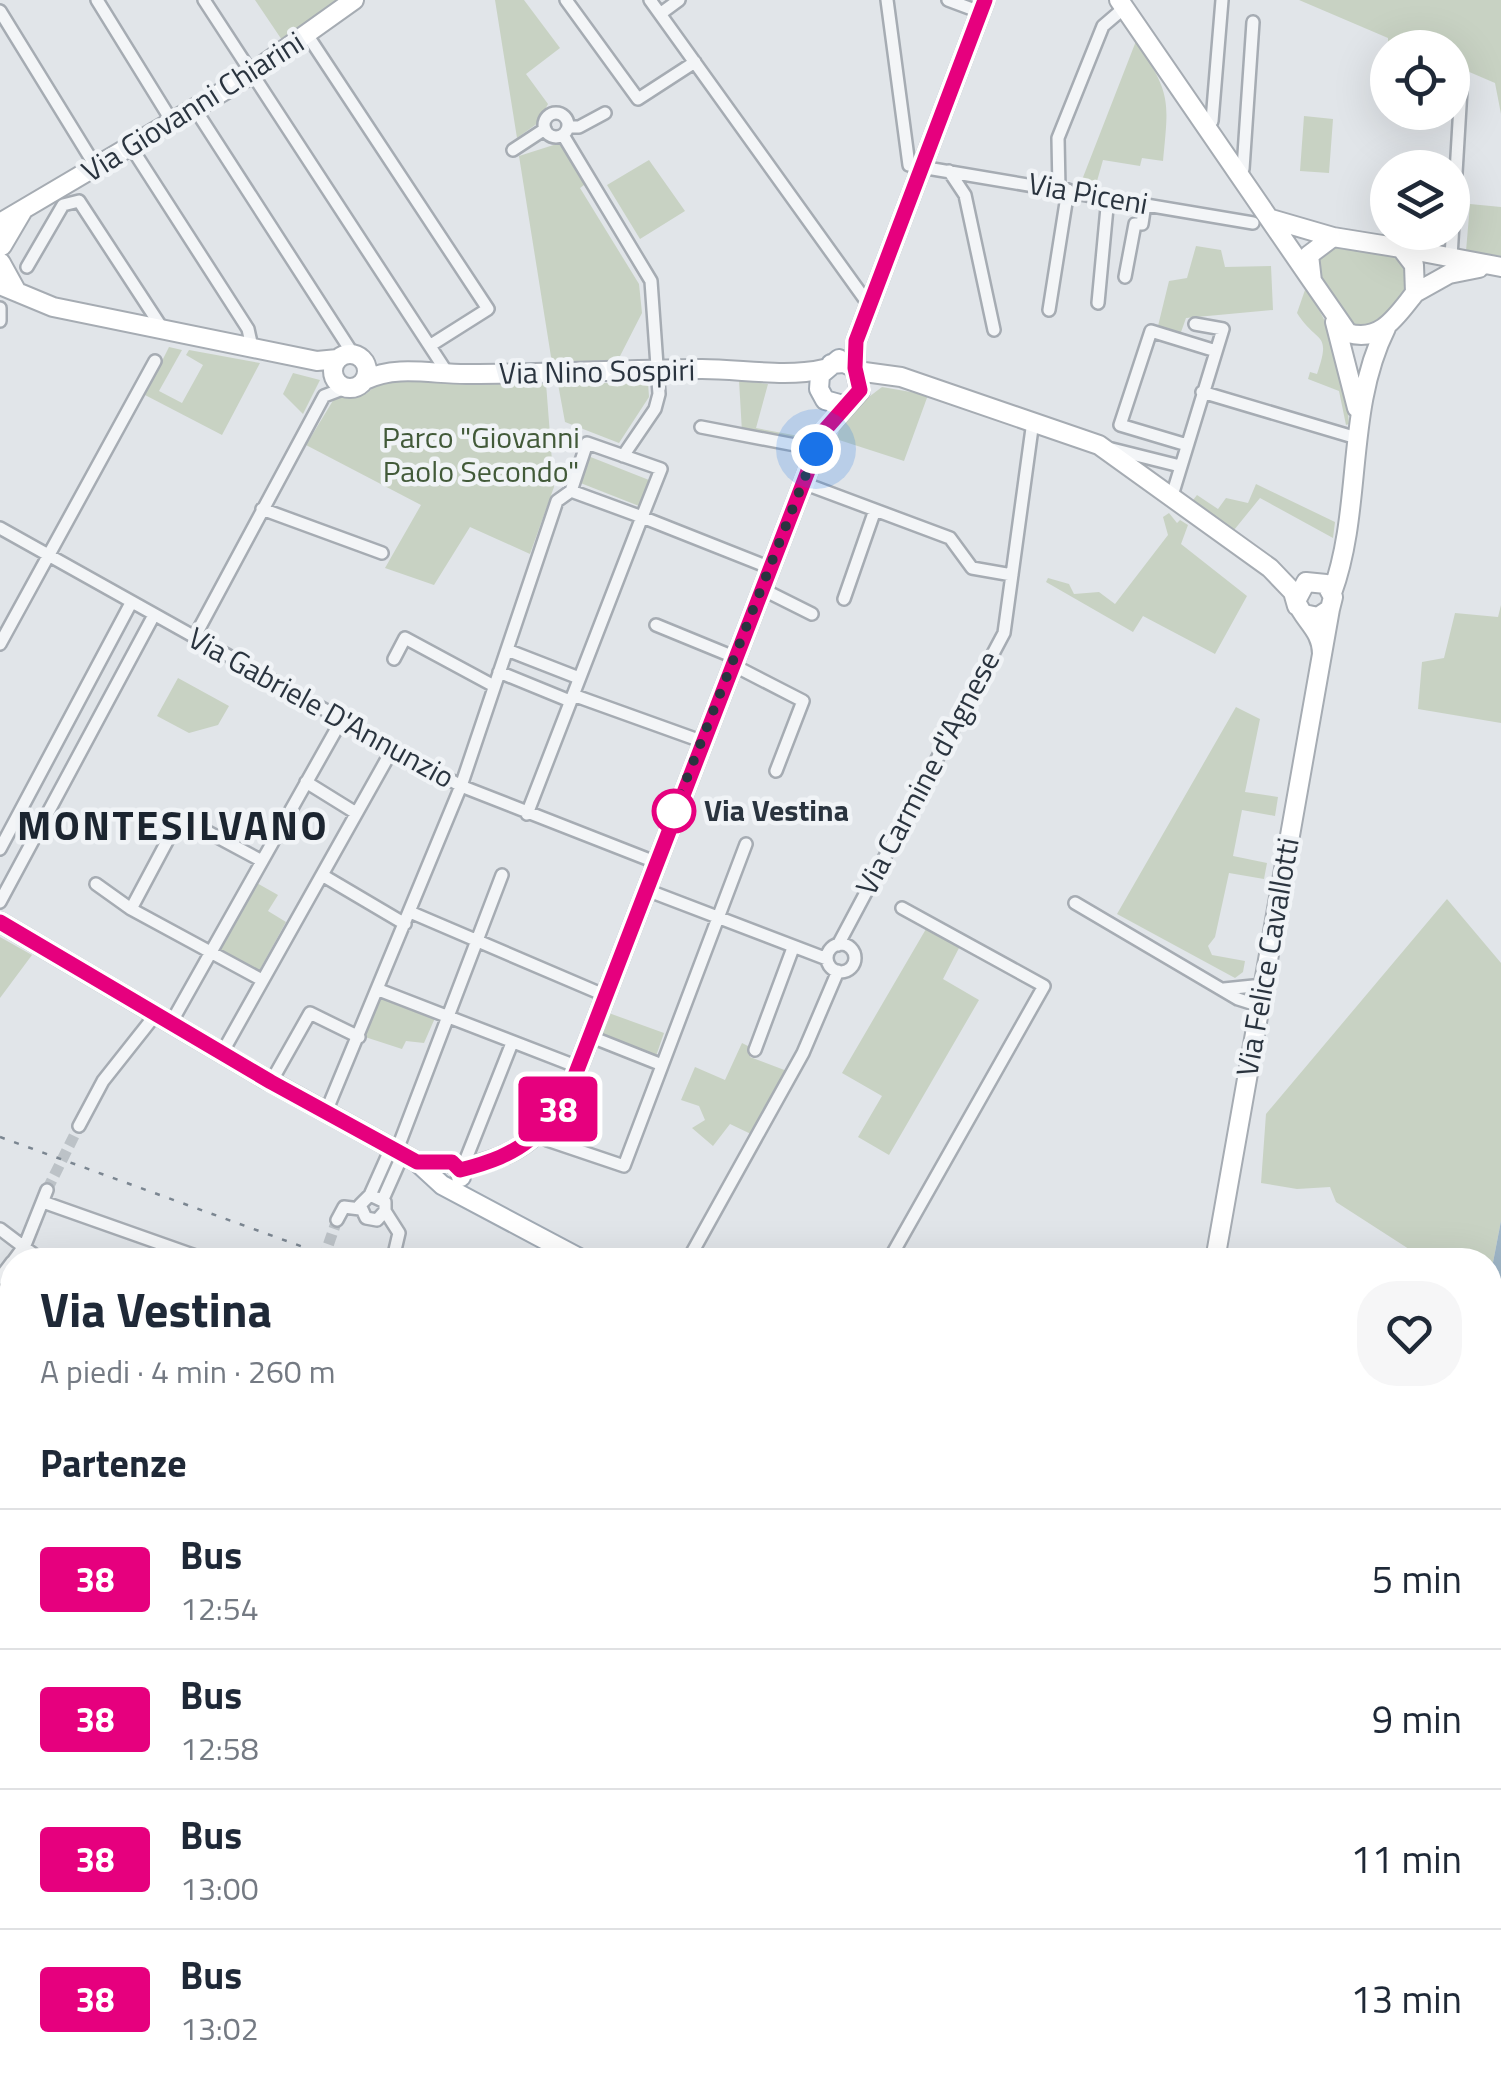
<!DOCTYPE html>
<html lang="it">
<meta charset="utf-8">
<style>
:root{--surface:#fff;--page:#f6f6f7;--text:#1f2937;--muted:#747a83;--line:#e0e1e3}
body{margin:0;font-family:"Titillium Web",sans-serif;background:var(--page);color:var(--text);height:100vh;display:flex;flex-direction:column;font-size:38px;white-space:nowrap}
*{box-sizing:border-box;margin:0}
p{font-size:32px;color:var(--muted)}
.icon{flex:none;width:55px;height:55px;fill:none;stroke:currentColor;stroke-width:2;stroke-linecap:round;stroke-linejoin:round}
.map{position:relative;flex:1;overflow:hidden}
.sheet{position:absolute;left:0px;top:1248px;width:1502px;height:842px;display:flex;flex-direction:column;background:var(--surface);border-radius:40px 40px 0 0;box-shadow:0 10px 40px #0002}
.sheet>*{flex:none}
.badge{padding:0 20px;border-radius:8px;font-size:35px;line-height:65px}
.tools{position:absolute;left:1370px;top:30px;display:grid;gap:20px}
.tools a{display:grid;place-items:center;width:100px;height:100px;border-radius:50%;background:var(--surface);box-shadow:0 10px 40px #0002;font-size:50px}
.you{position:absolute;width:50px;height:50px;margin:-25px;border:8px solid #fff;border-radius:50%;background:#1a73e8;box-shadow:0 0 0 15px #1a73e833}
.map>.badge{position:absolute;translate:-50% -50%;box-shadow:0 0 0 5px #fff}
h2{padding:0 40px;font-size:38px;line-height:90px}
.round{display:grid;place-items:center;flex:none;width:105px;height:105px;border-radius:40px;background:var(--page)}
.overview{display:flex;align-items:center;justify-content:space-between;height:170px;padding:0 40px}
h1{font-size:48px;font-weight:700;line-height:75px}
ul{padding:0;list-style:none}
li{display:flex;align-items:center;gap:30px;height:140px;padding:0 40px;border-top:2px solid var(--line)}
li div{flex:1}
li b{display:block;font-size:38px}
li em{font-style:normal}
li .badge{min-width:110px;font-weight:700;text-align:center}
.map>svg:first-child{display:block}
.green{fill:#c8d2c3}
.water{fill:#9eb5c6}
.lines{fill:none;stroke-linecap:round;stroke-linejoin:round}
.street-tunnel{stroke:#bcc2c7;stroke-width:11;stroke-dasharray:11 5.5;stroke-linecap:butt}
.street-casing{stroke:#a6acb3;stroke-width:16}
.secondary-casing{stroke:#a6acb3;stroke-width:22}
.primary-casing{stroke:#a1aab4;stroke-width:22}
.street{stroke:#f3f5f7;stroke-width:11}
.secondary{stroke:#fff;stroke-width:18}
.primary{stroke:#fff;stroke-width:18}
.rail{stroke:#7b8691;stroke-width:2.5;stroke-dasharray:5 10;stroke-linecap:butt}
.line-casing{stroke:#fff;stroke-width:22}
.line{stroke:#e6007e;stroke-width:15}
.walk{stroke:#2a343f;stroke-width:10;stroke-dasharray:0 18}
.stop-dot{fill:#fff;stroke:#e6007e;stroke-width:5}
.labels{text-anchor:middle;stroke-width:9;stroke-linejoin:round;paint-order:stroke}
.street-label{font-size:30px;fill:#2a343f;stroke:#f0f3f6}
.park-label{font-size:30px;fill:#425a39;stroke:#f0f3f6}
.stop-label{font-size:30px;font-weight:bold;fill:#2a343f;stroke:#f0f3f6;text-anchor:start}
.district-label{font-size:40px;font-weight:bold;letter-spacing:2.5px;fill:#1c2530;stroke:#f0f3f6}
</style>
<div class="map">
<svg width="1501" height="2089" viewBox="0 0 1501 2089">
<rect width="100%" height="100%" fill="#e1e5e9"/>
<!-- green -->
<path class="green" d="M 255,0 L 341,0 L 284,43 Z
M 495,0 L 524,0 L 560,48 L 526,74 L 548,104 L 538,123 L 517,138 Z
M 1299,0 L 1501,0 L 1501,114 L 1495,83 L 1460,68 L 1453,81 L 1452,48 L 1388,47 L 1388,38 Z
M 1136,41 C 1171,94 1169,99 1163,161 L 1142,158 L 1140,166 L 1103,160 L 1095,188 L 1080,185 Z
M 1304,116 L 1333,119 L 1329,173 L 1300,171 Z
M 563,142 L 588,182 L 580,188 L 639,284 L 642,313 L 618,360 L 552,363 L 519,156 Z
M 649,160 L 685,211 L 640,239 L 607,185 Z
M 1470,204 L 1501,207 L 1501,256 L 1466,251 Z
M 1335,245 L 1397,255 L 1409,273 C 1403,307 1385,330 1349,326 L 1316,273 L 1318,256 Z
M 1196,246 L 1221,250 L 1225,267 L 1271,266 L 1273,310 L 1186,318 L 1180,335 L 1158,326 L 1169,281 L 1187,278 Z
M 1305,290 C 1335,325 1346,379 1349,424 L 1346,425 L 1339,391 L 1308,379 L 1310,372 L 1317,374 C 1332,330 1317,345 1297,313 Z
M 169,347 L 182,350 L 159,391 L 182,403 L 203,365 L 186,355 L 189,350 L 260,363 L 222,435 L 145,395 Z
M 293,373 L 320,380 L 303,414 L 283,394 Z
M 739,380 L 768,384 L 756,428 L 804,437 L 803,442 L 742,432 Z
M 381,381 L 546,383 L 554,487 L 530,554 L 470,527 L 434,585 L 385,568 L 421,505 L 306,445 L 337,394 L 366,394 Z
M 648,382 L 649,397 L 619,443 L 565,422 L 558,384 Z
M 882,387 L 928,395 L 904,461 L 836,439 L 845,415 Z
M 588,456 L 649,480 L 639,506 L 578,482 Z
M 1256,484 L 1335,522 L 1333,538 L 1260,498 L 1230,535 L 1190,504 L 1197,495 L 1218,509 L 1226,498 L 1248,503 Z
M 1169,513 L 1177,523 L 1180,520 L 1188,525 L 1181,544 L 1247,596 L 1215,654 L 1143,616 L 1133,632 L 1046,582 L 1048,578 L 1069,584 L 1074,594 L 1099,592 L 1115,604 L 1168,535 L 1163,517 Z
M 1501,605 L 1501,723 L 1418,709 L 1422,662 L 1444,658 L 1455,613 L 1498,617 Z
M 178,678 L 229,706 L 218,725 L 189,733 L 157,716 Z
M 1236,707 L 1260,719 L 1245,792 L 1278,797 L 1275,816 L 1242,810 L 1233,856 L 1267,863 L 1264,879 L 1229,873 L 1215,937 L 1208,946 L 1212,955 L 1245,961 L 1243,972 L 1235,978 L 1117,914 Z
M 255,882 L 278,895 L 268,911 L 286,922 L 258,973 L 217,950 Z
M 1447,899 L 1501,963 L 1501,1221 L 1490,1278 L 1490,1260 L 1426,1260 L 1336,1202 L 1330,1187 L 1297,1189 L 1261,1183 L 1266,1114 Z
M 926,929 L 959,948 L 943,979 L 979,1000 L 889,1155 L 858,1137 L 882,1096 L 842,1073 Z
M 0,937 L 32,955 L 0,998 Z
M 380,997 L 435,1018 L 424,1043 L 406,1041 L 402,1049 L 362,1036 Z
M 606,1012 L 664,1033 L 655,1059 L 597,1038 Z
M 742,1043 L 752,1048 L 750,1057 L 787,1071 L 753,1135 L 730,1124 L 713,1146 L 692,1128 L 705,1120 L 699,1106 L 681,1100 L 695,1067 L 725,1080 Z
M 1501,1319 L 1501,1688 L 1490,1702 L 1490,1352 Z
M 12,1725 L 12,1935 L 0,1925 L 0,1740 Z
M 1490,1887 L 1501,1894 L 1501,2089 L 1481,2078 L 1490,2078 Z
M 1007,2078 L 1049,2078 L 1069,2083 L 1063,2089 L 976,2089 Z
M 1137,2078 L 1434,2078 L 1452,2089 L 1128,2089 Z"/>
<!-- water -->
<path class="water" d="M 1501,1221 L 1501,1319 L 1490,1352 L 1490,1278 Z
M 1071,2078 L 1137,2078 L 1128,2089 L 1063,2089 Z"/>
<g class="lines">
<!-- street-tunnel -->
<path class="street-tunnel" d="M 47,1190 L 79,1126
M 323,1260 L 337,1220"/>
<defs>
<path id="street" d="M 97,0 L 173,123
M 204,0 L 448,374
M 566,0 L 638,99 L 695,62
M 650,0 L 869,305
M 887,0 L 909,165 L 1253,223
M 948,0 L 980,12
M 0,11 L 96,167
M 660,14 L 679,0
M 308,36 L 488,309 L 431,345
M 195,109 L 353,354
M544 125a12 12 0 1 1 24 0a12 12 0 1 1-24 0Z
M 1205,126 L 1212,121 L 1222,0
M 568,127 L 579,127 L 605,113
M 563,135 L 651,281 L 659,394 L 655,409 L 623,456
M 131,147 L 248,329 L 252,347
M 513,150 L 545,129
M 949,171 L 965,195 L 994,330
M 1238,174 L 1243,169 L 1253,22
M 1059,189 L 1058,138 L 1103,26 L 1124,8
M 1451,257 L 1461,89
M 27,267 L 63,205 L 79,201 L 162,328
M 1125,277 L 1135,224 L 1142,224 L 1145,204
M 1098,303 L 1108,197
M 0,308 L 0,321
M 1049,310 L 1068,190
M 1202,392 L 1350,436
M 701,427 L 816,449
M 1187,445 L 1120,425 L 1151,331 L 1216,351
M 1112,449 L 1180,466
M 803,483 L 950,538 L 972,568 L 1012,575
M 1171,499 L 1223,329 L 1195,324
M 262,509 L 382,553
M 0,528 L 461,786 L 655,862
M 760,588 L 812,614
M 844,599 L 875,510
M 656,625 L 734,657
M 194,638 L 324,396 L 345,388
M 0,644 L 155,361
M 507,650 L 579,678
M 394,659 L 405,638 L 494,686
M 731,664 L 803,701 L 776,771
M 499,672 L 570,701
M 573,695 L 701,741
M 306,782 L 356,813
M 527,814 L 642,517 L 768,567
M 0,849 L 131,603
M 322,875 L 405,924
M 96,884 L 131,909 L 262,980
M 644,889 L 827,959
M 0,902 L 154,615
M 1075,903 L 1238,999 L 1260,1006
M 131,909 L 180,817 L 262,861
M 410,912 L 604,995
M827 958a14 14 0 1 1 28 0a14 14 0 1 1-28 0Z
M 838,945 L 1004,633 L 1033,421
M 1224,989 L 1263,985
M 379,990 L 578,1067
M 171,1023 L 341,721
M 589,1036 L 662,1065
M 755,1050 L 793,948
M 222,1053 L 392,750
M 271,1082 L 310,1013 L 359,1037
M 326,1112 L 461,786 L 557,501 L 571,491 L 587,443 L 661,469 L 642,517 L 571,491
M 79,1126 L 103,1081 L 156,1014
M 547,1140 L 624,1166 L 746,844
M 397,1150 L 502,875
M 459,1167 L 466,1159 L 512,1043
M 370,1195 L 385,1202 L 385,1211 L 377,1220 L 366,1218 L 360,1205 L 370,1195 L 391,1148
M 383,1199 L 403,1154
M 43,1202 L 207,1260
M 385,1211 L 399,1233 L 395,1250
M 337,1220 L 344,1207 L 360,1209
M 0,1229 L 41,1260
M 14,1260 L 25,1245 L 47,1190
M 688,1260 L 803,1053 L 838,971
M 889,1260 L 1044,986 L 902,908
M 0,1278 L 12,1262
M 0,1377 L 12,1386
M 0,1491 L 12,1491
M 0,1732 L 12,1717
M 0,1937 L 12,1947
M 0,1965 L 12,1976
M 173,2078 L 187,2089
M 87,2089 L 97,2078"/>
<path id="secondary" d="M 1119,0 L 1312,281
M 1271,219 L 1333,237
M 0,223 L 239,82 L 354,0
M 1333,237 L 1401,248 L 1414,265 L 1415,293 C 1397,315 1381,343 1348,333 L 1312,281 L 1309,255 Z
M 2,246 L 22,212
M 1401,248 L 1501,267
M 1,263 L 17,292
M 0,285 L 53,307 L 317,361 L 338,359
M 1415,293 L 1449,274 L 1479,268
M 1335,322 L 1357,408
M333 371a17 17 0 1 1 34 0a17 17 0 1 1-34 0Z
M 857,371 L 901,377 L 1099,445 L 1270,568 L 1293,592 L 1297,606
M 365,380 C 398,364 435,375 470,374 C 548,374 624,369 702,369 C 742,369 785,378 824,369
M 1332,593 C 1363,508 1345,410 1386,328
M 1304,614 L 1318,617 L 1330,609 L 1333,597 L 1326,584 L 1306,582 L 1296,601 C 1304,621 1322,630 1322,654
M 1215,1260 L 1330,609
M 578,2078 L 592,2089
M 1467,2078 L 1483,2089
M 507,2089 L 519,2078
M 950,2089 L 970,2078"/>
<path id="primary" d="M 839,359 L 820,375 L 819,389 L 825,400 L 843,405
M 855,368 L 856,341 L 985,0
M 0,922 L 264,1078 L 417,1162 L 442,1185 L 583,1260
M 417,1162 L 450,1162 L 460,1168 L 461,1177
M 460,1169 C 524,1154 544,1136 574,1078 L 823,432 L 860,391 L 855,368 L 844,363 L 831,364
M 1490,1784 L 1501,1790"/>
</defs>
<!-- street casing -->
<use href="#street" class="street-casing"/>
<!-- secondary casing -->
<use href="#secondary" class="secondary-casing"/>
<!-- primary casing -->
<use href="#primary" class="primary-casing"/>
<!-- street -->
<use href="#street" class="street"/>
<!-- secondary -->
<use href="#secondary" class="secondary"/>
<!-- primary -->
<use href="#primary" class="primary"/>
<!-- rail -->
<path class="rail" d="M 0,1137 L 339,1260
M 1490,1881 L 1501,1888"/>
</g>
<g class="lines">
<defs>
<path id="line" d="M 0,922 L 271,1082 L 417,1162 L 452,1162 L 460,1170 C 523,1154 544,1136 574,1078 L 823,432 L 860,390 L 855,368 L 856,341 L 985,0"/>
</defs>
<!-- line casing -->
<use href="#line" class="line-casing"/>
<!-- line -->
<use href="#line" class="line"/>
<!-- walk -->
<path class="walk" d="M 674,811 L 816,449"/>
</g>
<!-- markers -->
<circle class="stop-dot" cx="674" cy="811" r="20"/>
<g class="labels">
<!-- street labels -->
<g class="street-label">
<text transform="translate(193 107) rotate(-32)" y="10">Via Giovanni Chiarini</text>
<text transform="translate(1088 194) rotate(10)" y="10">Via Piceni</text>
<text transform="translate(597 372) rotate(-1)" y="10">Via Nino Sospiri</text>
<text transform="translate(321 708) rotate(29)" y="10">Via Gabriele D'Annunzio</text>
<text transform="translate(928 773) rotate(-62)" y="10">Via Carmine d'Agnese</text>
<text transform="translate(1268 957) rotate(-80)" y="10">Via Felice Cavallotti</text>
</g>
<!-- park labels -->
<g class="park-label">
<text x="481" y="448">Parco "Giovanni<tspan x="481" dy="34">Paolo Secondo"</tspan></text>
</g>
<!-- stop labels -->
<g class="stop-label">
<text x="704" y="821">Via Vestina</text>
</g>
<!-- district labels -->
<g class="district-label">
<text x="173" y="840">MONTESILVANO</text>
</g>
</g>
</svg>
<div class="tools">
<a><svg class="icon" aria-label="locate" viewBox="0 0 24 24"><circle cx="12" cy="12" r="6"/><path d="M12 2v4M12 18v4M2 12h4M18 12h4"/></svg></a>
<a><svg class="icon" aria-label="layers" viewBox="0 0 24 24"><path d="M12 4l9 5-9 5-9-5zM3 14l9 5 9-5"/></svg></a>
</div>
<div class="you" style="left:816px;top:449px"></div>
<b class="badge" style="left:558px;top:1109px;background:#e6007e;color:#fff">38</b>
<section class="sheet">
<div class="overview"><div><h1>Via Vestina</h1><p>A piedi · 4 min · 260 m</p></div><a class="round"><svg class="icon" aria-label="heart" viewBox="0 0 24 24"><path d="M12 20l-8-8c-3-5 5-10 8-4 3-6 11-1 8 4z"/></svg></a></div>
<h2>Partenze</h2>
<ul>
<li><span class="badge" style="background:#e6007e;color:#fff">38</span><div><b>Bus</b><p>12:54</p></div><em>5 min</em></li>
<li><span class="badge" style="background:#e6007e;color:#fff">38</span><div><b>Bus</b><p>12:58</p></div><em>9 min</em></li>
<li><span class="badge" style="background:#e6007e;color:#fff">38</span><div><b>Bus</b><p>13:00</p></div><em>11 min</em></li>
<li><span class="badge" style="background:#e6007e;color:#fff">38</span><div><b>Bus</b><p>13:02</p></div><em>13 min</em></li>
</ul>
</section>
</div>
